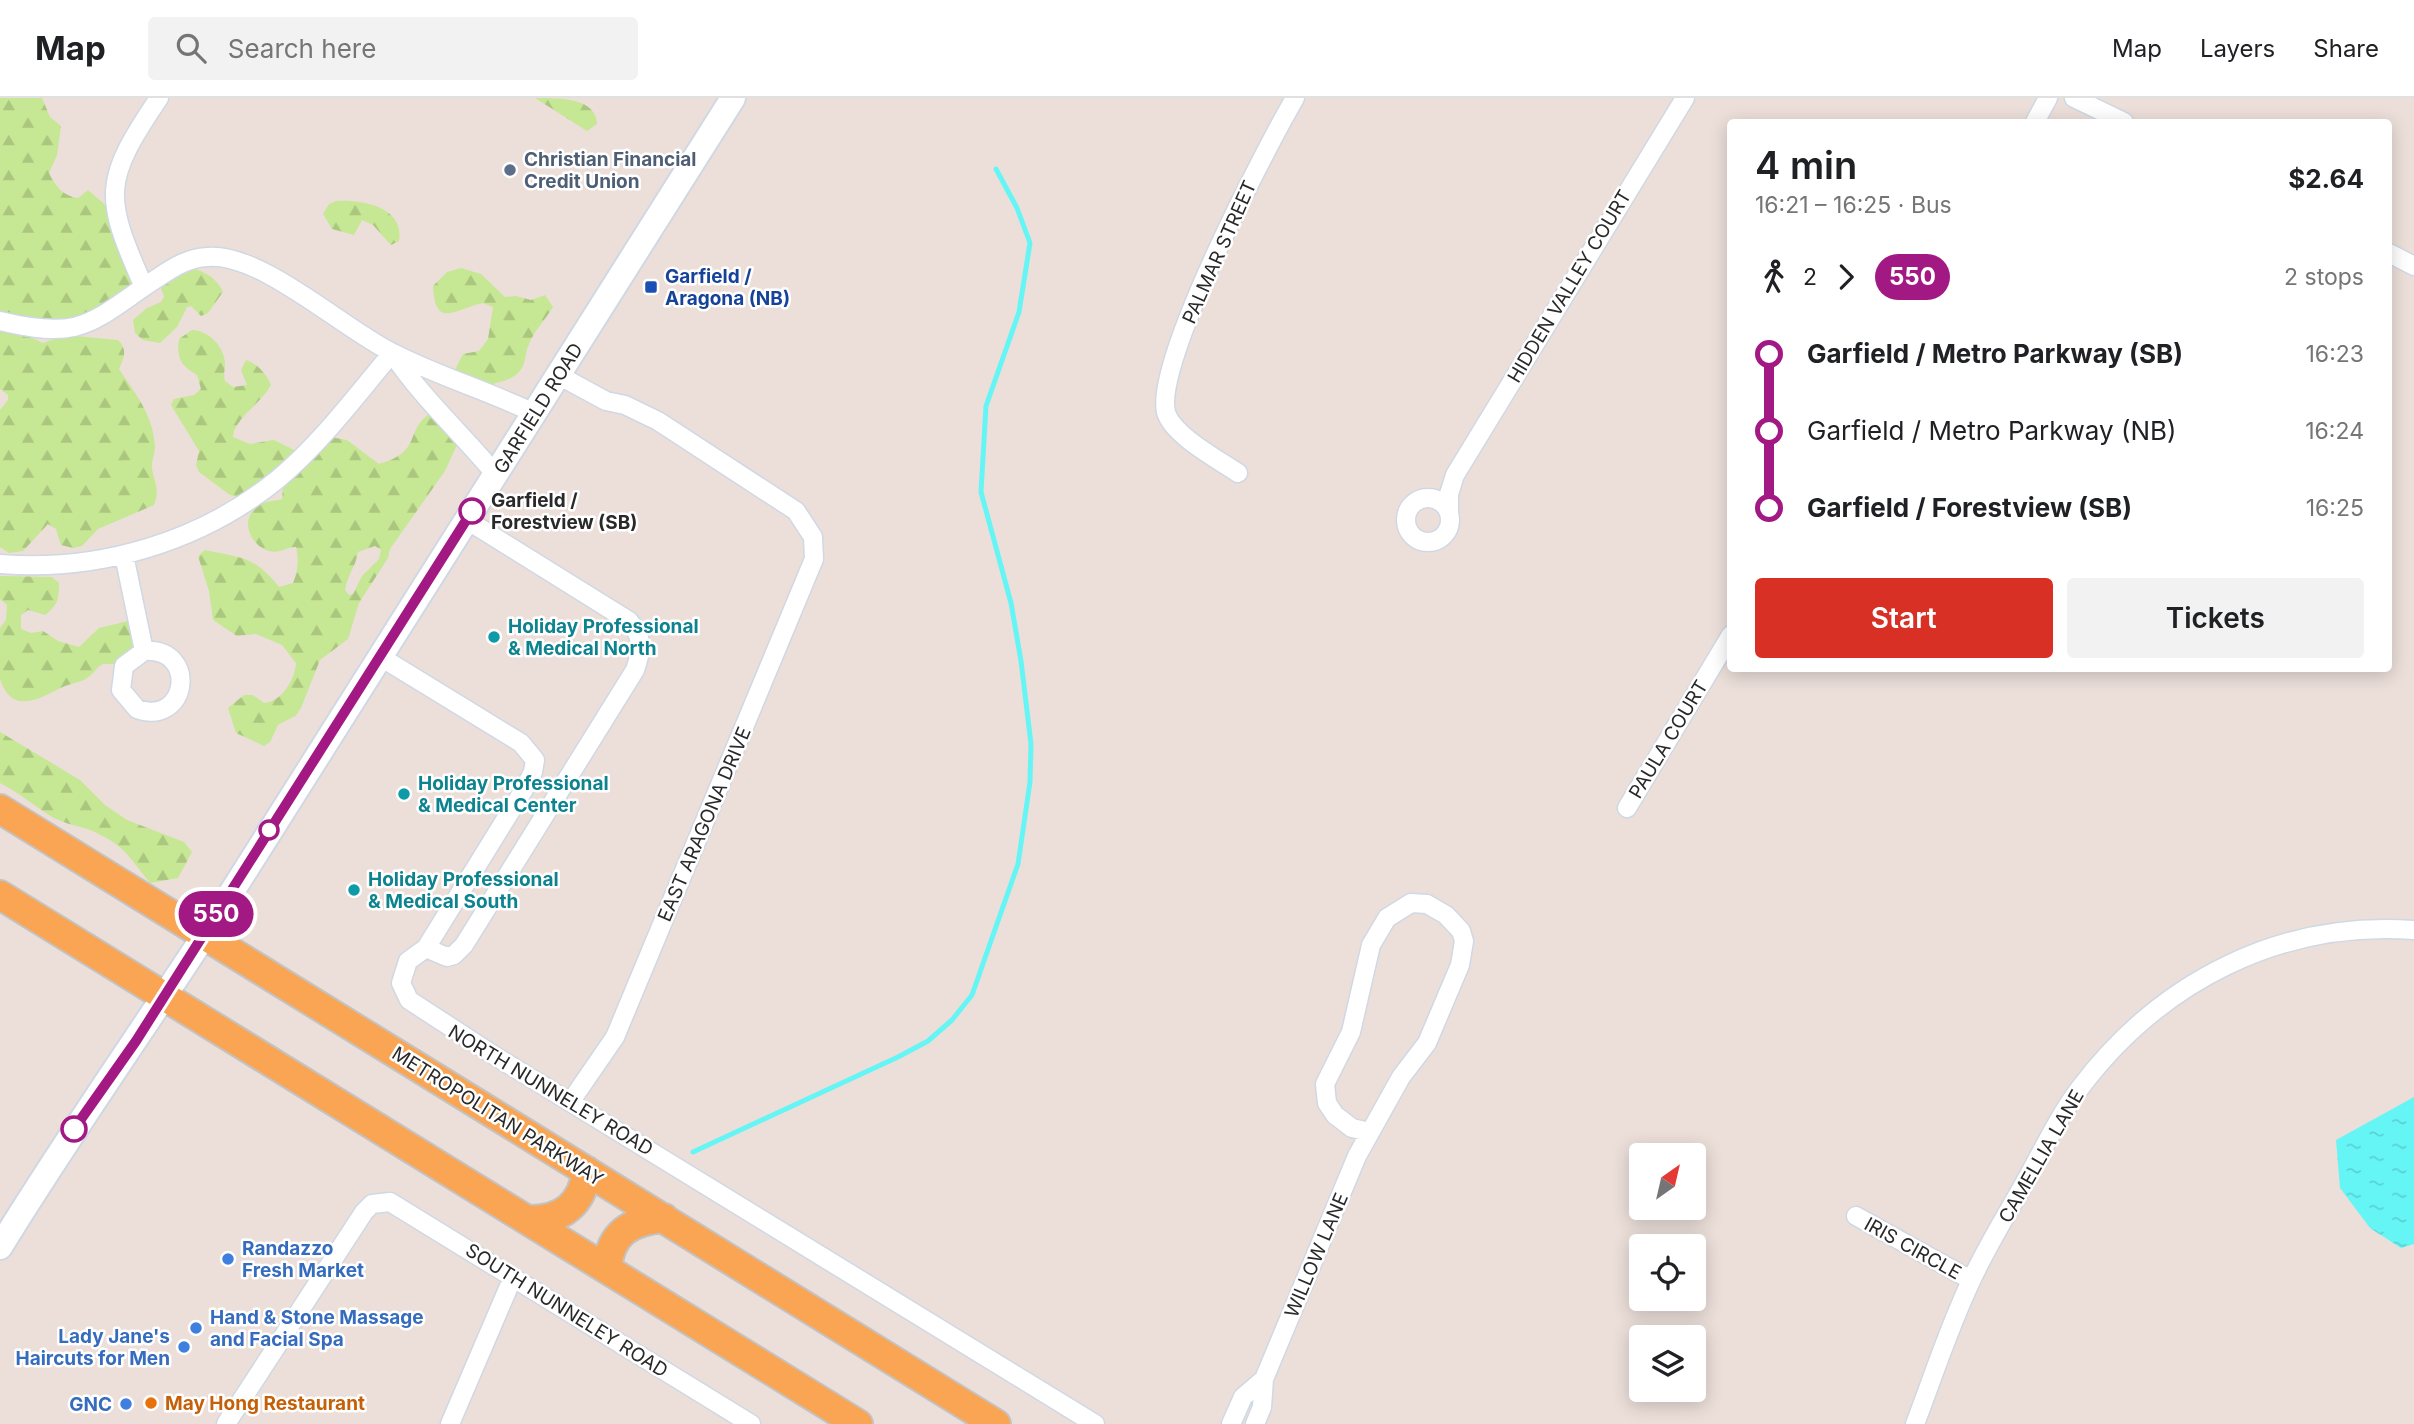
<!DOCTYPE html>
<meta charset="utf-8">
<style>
:root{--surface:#fff;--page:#f2f2f2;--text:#202124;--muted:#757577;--line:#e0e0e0;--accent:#d93025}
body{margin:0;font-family:Inter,sans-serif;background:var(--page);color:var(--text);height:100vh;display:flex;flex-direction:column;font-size:26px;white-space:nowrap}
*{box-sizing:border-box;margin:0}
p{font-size:23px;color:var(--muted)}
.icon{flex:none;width:38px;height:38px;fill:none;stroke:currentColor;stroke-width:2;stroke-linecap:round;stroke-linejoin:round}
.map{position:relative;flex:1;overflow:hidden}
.side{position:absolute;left:1727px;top:21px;width:665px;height:553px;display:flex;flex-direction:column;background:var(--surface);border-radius:7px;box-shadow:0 4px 18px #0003}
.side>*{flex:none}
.badge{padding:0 14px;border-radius:23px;font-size:24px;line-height:46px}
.needle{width:46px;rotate:34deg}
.fabs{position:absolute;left:1629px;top:1045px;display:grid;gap:14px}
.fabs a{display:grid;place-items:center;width:77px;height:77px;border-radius:7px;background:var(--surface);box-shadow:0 4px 18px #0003;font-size:35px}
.map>.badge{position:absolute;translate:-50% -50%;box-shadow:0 0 0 4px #fff}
.legs{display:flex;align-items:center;gap:10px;height:77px;padding:0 28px;font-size:23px}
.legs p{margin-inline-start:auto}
.overview{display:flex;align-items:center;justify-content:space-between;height:119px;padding:0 28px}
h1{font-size:38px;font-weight:600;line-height:52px}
.primary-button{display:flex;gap:14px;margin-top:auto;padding:14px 28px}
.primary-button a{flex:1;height:80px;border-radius:7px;background:var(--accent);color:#fff;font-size:28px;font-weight:600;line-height:80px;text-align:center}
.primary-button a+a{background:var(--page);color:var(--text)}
ul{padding:0 28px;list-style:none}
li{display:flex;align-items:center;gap:24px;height:77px;font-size:26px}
li i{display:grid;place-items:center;width:10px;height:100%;margin:0 9px;background:currentColor}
li i::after{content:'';width:18px;height:18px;margin:-9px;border:5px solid;border-radius:50%;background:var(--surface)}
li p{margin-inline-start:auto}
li:first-child i{background:linear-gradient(#0000 50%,currentColor 0)}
li:last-child i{background:linear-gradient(currentColor 50%,#0000 0)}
header{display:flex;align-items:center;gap:42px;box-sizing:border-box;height:98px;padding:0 35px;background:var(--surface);border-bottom:2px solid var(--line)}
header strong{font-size:33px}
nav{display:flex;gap:38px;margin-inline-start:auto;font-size:24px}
.search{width:490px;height:63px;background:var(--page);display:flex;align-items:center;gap:18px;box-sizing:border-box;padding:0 24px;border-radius:7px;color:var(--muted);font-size:26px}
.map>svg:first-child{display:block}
.forest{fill:url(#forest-firs);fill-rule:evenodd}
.water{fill:url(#water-ripples)}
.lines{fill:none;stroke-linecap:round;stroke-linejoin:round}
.stream{stroke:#66f5f5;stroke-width:5}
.street-casing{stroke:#cfd8e3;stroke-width:21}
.secondary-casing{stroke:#cfd8e3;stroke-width:28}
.primary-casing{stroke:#c3c3c3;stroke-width:32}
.street{stroke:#fff;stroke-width:18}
.secondary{stroke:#fff;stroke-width:24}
.primary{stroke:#f9a553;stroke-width:28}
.line-1-casing{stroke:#fff;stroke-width:16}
.line-1{stroke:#a31984;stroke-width:10}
.service-dot{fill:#5c6f8a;stroke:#fff;stroke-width:2.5}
.transit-dot{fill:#1a4fb4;stroke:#fff;stroke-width:2.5}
.stop-1-dot{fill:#fff;stroke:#a31984;stroke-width:3.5}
.culture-dot{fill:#0f9aa8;stroke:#fff;stroke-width:2.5}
.shop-dot{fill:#3f7fe0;stroke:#fff;stroke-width:2.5}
.food-dot{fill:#e8710a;stroke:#fff;stroke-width:2.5}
.labels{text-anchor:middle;stroke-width:5;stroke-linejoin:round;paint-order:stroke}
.service-label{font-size:19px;font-weight:bold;fill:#4e5e75;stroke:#fff;text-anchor:start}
.street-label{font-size:19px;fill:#292929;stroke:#fff}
.transit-label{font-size:19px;font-weight:bold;fill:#164399;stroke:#fff;text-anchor:start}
.stop-label{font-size:19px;font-weight:bold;fill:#292929;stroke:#fff;text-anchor:start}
.culture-label{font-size:19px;font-weight:bold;fill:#0d838f;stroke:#fff;text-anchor:start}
.shop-label{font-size:19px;font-weight:bold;fill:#366cbe;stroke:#fff;text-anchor:start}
.food-label{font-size:19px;font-weight:bold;fill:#c56008;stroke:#fff;text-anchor:start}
</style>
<header>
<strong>Map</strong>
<div class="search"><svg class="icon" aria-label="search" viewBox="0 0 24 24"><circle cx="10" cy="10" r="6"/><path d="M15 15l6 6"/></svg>Search here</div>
<nav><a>Map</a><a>Layers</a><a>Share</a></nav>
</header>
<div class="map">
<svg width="2414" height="1326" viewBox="0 0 2414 1326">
<defs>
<pattern id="forest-firs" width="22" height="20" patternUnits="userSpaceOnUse" patternTransform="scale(1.75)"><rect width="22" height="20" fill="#c6e793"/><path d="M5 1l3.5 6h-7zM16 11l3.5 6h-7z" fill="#aac67f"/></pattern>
<pattern id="water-ripples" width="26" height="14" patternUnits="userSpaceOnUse" patternTransform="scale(1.75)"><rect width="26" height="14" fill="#66f5f5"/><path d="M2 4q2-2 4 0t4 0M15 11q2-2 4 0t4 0" fill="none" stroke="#58d2d2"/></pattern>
</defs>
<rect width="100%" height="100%" fill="#ecdfda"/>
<!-- forest -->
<path class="forest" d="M 0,0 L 42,0 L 50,19 L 61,28 L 57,57 L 49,75 C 55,88 63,98 78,100 L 88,92 L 109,110 L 134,185 C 121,211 54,225 26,229 L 30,239 L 43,245 L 66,237 L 118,242 C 128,252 124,259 119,271 C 136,297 153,316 155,349 C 155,356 151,363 152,371 C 155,386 160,392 154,407 L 98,431 L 82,448 L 73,450 L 61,447 L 56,431 L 48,426 L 23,453 L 9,455 L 0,449 L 0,312 L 8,302 L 8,297 L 0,291 Z
M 535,0 C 562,0 596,0 597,26 L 587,33 Z
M 336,103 C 362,101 405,109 399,143 L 391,147 L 373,127 L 362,122 L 354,137 L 332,131 L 323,116 L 329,106 Z
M 190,169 C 205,174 216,179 223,194 L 208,215 L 201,218 L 191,208 L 187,209 L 177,229 L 160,245 L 143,242 L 135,235 L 133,222 L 147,210 L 161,204 L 164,199 L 160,187 Z
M 461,170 L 481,176 L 505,199 L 516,198 L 531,202 L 545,197 L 553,209 C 546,221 534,233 529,246 C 524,257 527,267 517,276 C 504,287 493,281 479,296 L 458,280 L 455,272 L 463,256 L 479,253 L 488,241 L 493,209 L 483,205 C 456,210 435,233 433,188 L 447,174 Z
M 192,232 C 208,232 225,249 225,266 C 225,273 223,276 225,283 L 233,289 L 247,287 L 241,272 L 246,262 C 258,266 266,276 271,287 C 261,305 242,315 234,333 L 233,339 L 250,346 L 274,342 L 298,354 L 324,338 L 347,342 L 379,366 C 422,354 405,334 428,317 L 439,319 L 461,338 L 445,373 L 390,451 L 388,460 L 359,505 L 348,541 L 320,562 L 301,610 L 295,618 L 278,627 L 270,644 L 264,648 L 236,635 L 228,610 L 244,597 L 253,597 L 264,605 C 282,604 295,581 296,565 L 282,547 L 256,536 L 237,538 L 213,522 L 209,493 L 198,458 L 205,452 C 240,460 254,457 279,489 L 293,485 C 298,473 299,462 296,449 C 286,449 280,456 269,453 C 252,449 239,423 256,410 C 264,402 272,404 282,401 L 283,387 L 242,400 L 230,397 L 199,374 L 196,367 L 199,353 L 171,307 L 174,301 L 194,297 L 201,291 L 197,277 C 181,268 176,259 179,241 ZM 375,448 L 381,452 L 379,461 L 362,478 L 353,496 L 349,497 L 345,492 C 347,478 356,468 358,454 Z
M 0,478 L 52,479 L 59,485 C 59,501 58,507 45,517 L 28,512 L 21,517 L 21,531 L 31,535 L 43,533 L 58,543 L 79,549 L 99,530 L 128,523 C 149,538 131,555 117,566 L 103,566 C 96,569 96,573 91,577 C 84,584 73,585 65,588 C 43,598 13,620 0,581 L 0,530 L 6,522 L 7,507 L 0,501 Z
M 0,634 L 80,682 L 105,707 L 127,722 L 184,744 L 192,754 L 178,780 L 150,785 C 128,758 125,747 90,732 C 78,728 66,726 54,720 C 35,709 20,695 0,685 Z"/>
<!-- water -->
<path class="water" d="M 2414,999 L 2414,1146 L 2401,1150 L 2370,1130 L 2340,1090 L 2336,1042 Z"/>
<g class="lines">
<!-- stream -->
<path class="stream" d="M 693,1054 L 898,959 L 928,943 L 952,922 L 972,897 L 1018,766 L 1030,684 L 1031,646 L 1021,563 L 1011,505 L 981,394 L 986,308 L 1019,214 L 1030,145 L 1017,110 L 996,71"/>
<defs>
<path id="street" d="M 2074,0 L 2124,24
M 2035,24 L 2048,0
M 2389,155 L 2414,168
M 144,189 C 103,97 103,83 159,0
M 0,223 C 86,244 92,222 159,179 C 174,169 188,160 207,159 C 261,154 343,231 393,255 C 438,278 488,293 534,315
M 392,255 C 422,300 462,336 496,377
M 558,277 L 606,303 L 625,307 L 658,323 L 796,413 L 813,439 L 814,461 L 615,939 L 571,1003
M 1238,375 C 1219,362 1172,337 1166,314 C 1154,264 1266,50 1295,0
M1406 422a22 22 0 1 1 44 0a22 22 0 1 1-44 0Z
M 1449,414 L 1449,396 L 1455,377 L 1685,0
M 124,457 L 144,553 L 124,568 L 121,592 L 137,611 C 188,629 199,549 144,553
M 0,466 C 99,474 201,444 278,381 C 321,345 356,298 392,255
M 379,558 L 521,645 L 535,662 L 533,674 L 523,693 L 426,850 L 408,863 L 401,885 L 409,902 L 495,958 L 1095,1326
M 1627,710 L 1731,537
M 426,850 L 447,859 L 454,857 L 464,847 L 635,572 C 642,552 644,540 629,523 L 467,422
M 1856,1118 L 1971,1182
M 1264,1281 L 1357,1058 L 1401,979 L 1427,945 L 1460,867 L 1464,843 L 1461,833 L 1446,817 L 1427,806 L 1411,805 L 1387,820 L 1371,847 L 1351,934 L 1325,986 L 1327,1005 L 1335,1017 L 1352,1030 L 1370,1034
M 226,1326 L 364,1114 L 372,1106 L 390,1104 L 751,1326
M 450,1326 L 513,1179
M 1231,1326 L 1243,1299 L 1264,1281 L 1262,1309 L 1255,1326
M 1915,1326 C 1933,1279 1949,1229 1971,1183 C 1986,1150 2006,1118 2024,1086 C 2042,1054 2058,1019 2080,990 C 2160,884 2280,822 2414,832"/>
<path id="secondary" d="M 0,1149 C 65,1043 136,942 204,838 L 733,0"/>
<path id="primary" d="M 0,711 L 996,1326
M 0,797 L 858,1326
M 529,1122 C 563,1122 582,1106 587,1073
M 607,1171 C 610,1135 630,1123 664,1120"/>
</defs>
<!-- street casing -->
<use href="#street" class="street-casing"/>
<!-- secondary casing -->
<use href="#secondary" class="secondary-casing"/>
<!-- primary casing -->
<use href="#primary" class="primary-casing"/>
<!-- street -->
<use href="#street" class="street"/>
<!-- secondary -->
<use href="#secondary" class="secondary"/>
<!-- primary -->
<use href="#primary" class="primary"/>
</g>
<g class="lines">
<defs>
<path id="line-1" d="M 74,1031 L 136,943 L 472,413"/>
</defs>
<!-- line-1 casing -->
<use href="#line-1" class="line-1-casing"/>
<!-- line-1 -->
<use href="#line-1" class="line-1"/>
</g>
<!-- markers -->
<circle class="service-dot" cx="510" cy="72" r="7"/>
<rect class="transit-dot" x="644" y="182" width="14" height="14" rx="3.5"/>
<g class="stop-1-dot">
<circle cx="472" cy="413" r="12"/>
<circle cx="269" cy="732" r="9"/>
<circle cx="74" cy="1031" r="12"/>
</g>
<g class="culture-dot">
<circle cx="494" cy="539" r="7"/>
<circle cx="404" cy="696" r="7"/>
<circle cx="354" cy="792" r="7"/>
</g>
<g class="shop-dot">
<circle cx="228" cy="1161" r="7"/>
<circle cx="196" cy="1230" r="7"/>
<circle cx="184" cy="1249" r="7"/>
<circle cx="126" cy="1306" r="7"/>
</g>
<circle class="food-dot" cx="151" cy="1305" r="7"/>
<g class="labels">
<!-- service labels -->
<g class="service-label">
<text x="524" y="68">Christian Financial<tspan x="524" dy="22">Credit Union</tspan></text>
</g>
<!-- street labels -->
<g class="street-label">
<text transform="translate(1219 154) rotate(-66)" y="7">PALMAR STREET</text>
<text transform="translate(1569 188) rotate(-59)" y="7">HIDDEN VALLEY COURT</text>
<text transform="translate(538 310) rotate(-58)" y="7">GARFIELD ROAD</text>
<text transform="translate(1668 641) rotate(-59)" y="7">PAULA COURT</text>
<text transform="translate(704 726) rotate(-67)" y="7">EAST ARAGONA DRIVE</text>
<text transform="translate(551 992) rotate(31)" y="7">NORTH NUNNELEY ROAD</text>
<text transform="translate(498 1018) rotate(32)" y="7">METROPOLITAN PARKWAY</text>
<text transform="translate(2041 1058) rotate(-60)" y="7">CAMELLIA LANE</text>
<text transform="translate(1913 1150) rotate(29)" y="7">IRIS CIRCLE</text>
<text transform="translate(1316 1157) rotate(-67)" y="7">WILLOW LANE</text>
<text transform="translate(567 1212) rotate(32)" y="7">SOUTH NUNNELEY ROAD</text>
</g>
<!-- transit labels -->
<g class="transit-label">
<text x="665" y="185">Garfield /<tspan x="665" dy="22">Aragona (NB)</tspan></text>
</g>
<!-- stop labels -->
<g class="stop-label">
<text x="491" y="409">Garfield /<tspan x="491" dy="22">Forestview (SB)</tspan></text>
</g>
<!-- culture labels -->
<g class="culture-label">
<text x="508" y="535">Holiday Professional<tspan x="508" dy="22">&amp; Medical North</tspan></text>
<text x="418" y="692">Holiday Professional<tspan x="418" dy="22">&amp; Medical Center</tspan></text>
<text x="368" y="788">Holiday Professional<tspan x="368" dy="22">&amp; Medical South</tspan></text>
</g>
<!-- shop labels -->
<g class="shop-label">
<text x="242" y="1157">Randazzo<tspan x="242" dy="22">Fresh Market</tspan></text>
<text x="210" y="1226">Hand &amp; Stone Massage<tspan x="210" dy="22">and Facial Spa</tspan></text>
<text x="170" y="1245" text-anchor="end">Lady Jane's<tspan x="170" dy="22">Haircuts for Men</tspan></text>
<text x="112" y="1313" text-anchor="end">GNC</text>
</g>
<!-- food labels -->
<g class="food-label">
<text x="165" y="1312">May Hong Restaurant</text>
</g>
</g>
</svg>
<div class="fabs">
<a><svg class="needle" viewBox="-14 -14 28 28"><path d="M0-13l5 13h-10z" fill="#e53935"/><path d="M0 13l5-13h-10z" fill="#757577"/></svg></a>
<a><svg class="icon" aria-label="locate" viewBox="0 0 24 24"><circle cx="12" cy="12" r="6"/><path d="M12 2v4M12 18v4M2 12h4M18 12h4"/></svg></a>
<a><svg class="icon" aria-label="layers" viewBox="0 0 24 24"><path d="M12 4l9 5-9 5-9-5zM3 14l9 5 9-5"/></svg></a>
</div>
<b class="badge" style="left:216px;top:816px;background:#a31984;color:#fff">550</b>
<section class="side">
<div class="overview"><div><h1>4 min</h1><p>16:21 – 16:25 · Bus</p></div><b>$2.64</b></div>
<div class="legs"><svg class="icon" aria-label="walk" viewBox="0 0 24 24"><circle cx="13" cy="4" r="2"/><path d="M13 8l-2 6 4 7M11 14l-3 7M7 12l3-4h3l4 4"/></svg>2<svg class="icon" aria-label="forward" viewBox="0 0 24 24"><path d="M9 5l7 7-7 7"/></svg><b class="badge" style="background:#a31984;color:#fff">550</b><p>2 stops</p></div>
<ul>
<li><i style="color:#a31984"></i><b>Garfield / Metro Parkway (SB)</b><p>16:23</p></li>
<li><i style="color:#a31984"></i><span>Garfield / Metro Parkway (NB)</span><p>16:24</p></li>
<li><i style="color:#a31984"></i><b>Garfield / Forestview (SB)</b><p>16:25</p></li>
</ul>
<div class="primary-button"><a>Start</a><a>Tickets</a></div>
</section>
</div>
